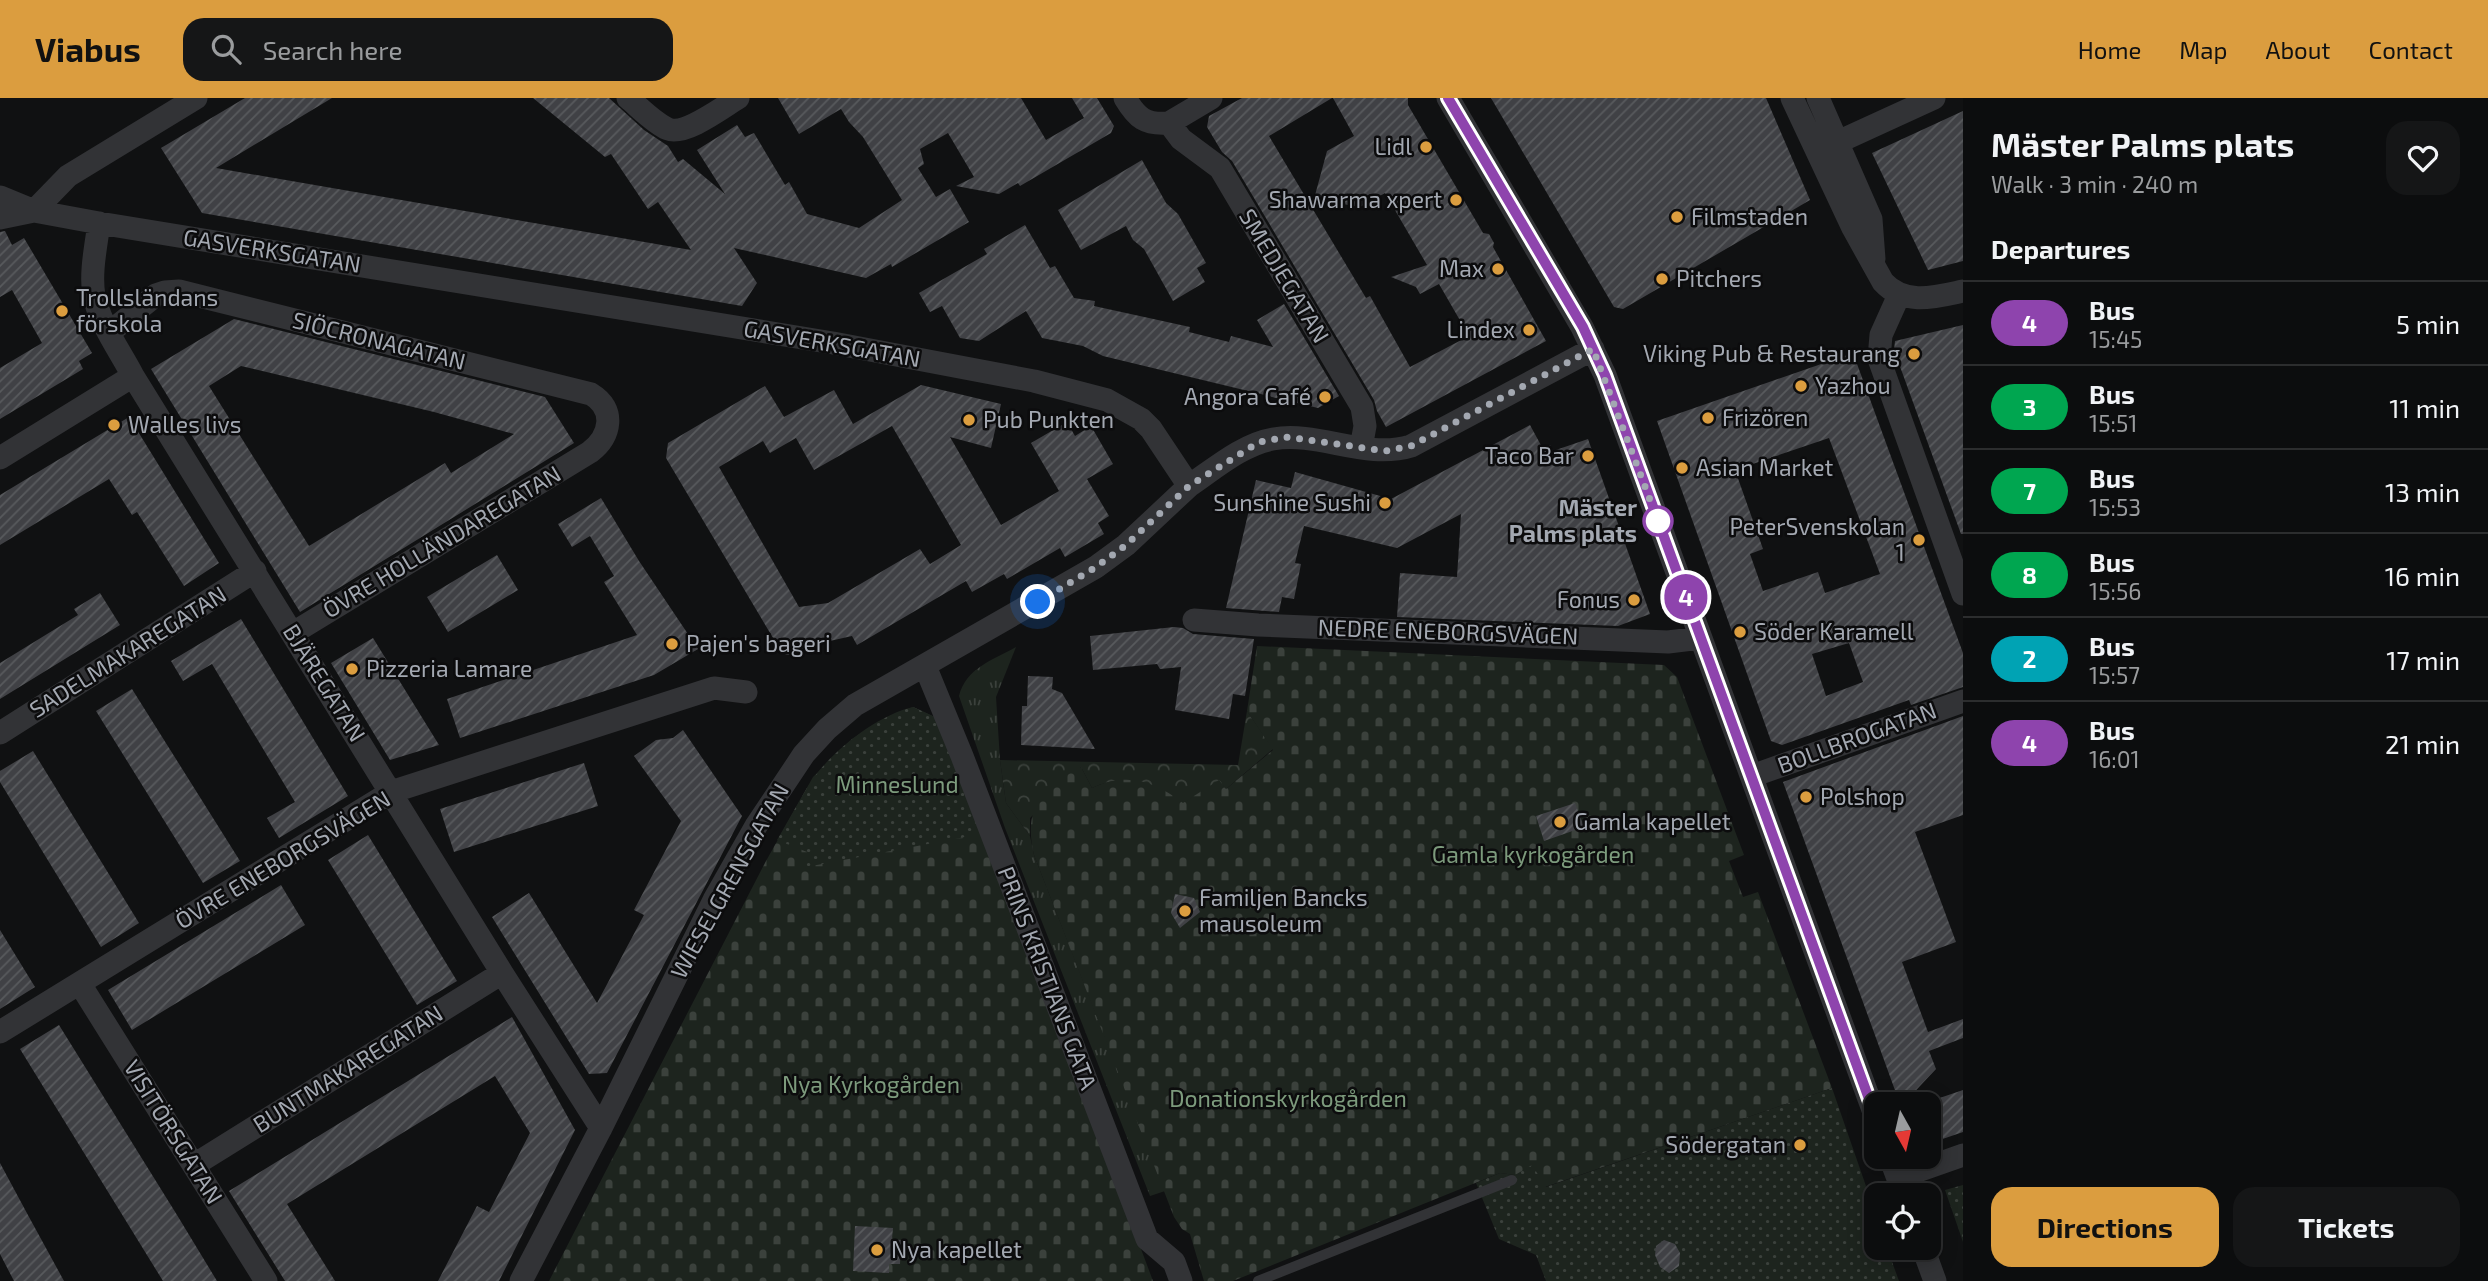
<!DOCTYPE html>
<meta charset="utf-8">
<style>
:root{--surface:#0c0d0e;--page:#151617;--text:#f1f3f6;--muted:#9a9c9e;--line:#2c2d2e;--accent:#db9d3f}
body{margin:0;font-family:"Exo 2",sans-serif;background:var(--page);color:var(--text);height:100vh;display:flex;flex-direction:column;font-size:26px;white-space:nowrap}
*{box-sizing:border-box;margin:0}
p{font-size:23px;color:var(--muted)}
.icon{flex:none;width:38px;height:38px;fill:none;stroke:currentColor;stroke-width:2;stroke-linecap:round;stroke-linejoin:round}
.map{position:relative;flex:1;overflow:hidden}
.side{display:flex;flex-direction:column;background:var(--surface);width:525px}
.side>*{flex:none}
.badge{padding:0 14px;border-radius:23px;font-size:24px;line-height:46px}
.needle{width:46px;rotate:172deg}
.tools{position:absolute;left:1864px;top:994px;display:grid;gap:14px}
.tools a{display:grid;place-items:center;width:77px;height:77px;border-radius:14px;background:var(--surface);box-shadow:0 4px 18px #0003,0 0 0 2px var(--line);font-size:35px}
.you{position:absolute;width:35px;height:35px;margin:-18px;border:5px solid #fff;border-radius:50%;background:#1a73e8;box-shadow:0 0 0 10px #1a73e833}
.map>.badge{position:absolute;translate:-50% -50%;box-shadow:0 0 0 4px #fff}
h2{padding:0 28px;font-size:26px;line-height:63px}
.round{display:grid;place-items:center;flex:none;width:74px;height:74px;border-radius:21px;background:var(--page)}
.head{display:flex;align-items:center;justify-content:space-between;height:119px;padding:0 28px}
h1{font-size:33px;font-weight:700;line-height:52px}
.action{display:flex;gap:14px;margin-top:auto;padding:14px 28px}
.action a{flex:1;height:80px;border-radius:21px;background:var(--accent);color:#111;font-size:28px;font-weight:700;line-height:80px;text-align:center}
.action a+a{background:var(--page);color:var(--text)}
ul{padding:0;list-style:none}
li{display:flex;align-items:center;gap:21px;height:84px;padding:0 28px;border-top:2px solid var(--line)}
li div{flex:1}
li b{display:block;font-size:26px}
li em{font-style:normal}
li .badge{min-width:77px;font-weight:700;text-align:center}
header{display:flex;align-items:center;gap:42px;box-sizing:border-box;height:98px;padding:0 35px;background:var(--accent);color:#111}
header strong{font-size:33px}
nav{display:flex;gap:38px;margin-inline-start:auto;font-size:24px}
.search{width:490px;height:63px;background:var(--page);display:flex;align-items:center;gap:18px;box-sizing:border-box;padding:0 24px;border-radius:21px;color:var(--muted);font-size:26px}
main{display:flex;flex:1;min-height:0}
.map>svg:first-child{display:block}
.grass{fill:url(#grass-tufts)}
.forest{fill:url(#forest-crowns)}
.cemetery{fill:url(#cemetery-stones)}
.park{fill:url(#park-dots)}
.building{fill:url(#building-hatch);fill-rule:evenodd}
.lines{fill:none;stroke-linecap:round;stroke-linejoin:round}
.lane{stroke:#323336;stroke-width:10}
.street{stroke:#323336;stroke-width:23}
.line-casing{stroke:#fff;stroke-width:16}
.line{stroke:#8e44ad;stroke-width:10}
.walk{stroke:#a3a8b1;stroke-width:7;stroke-dasharray:0 12.6}
.poi-dot{fill:#db9d3f;stroke:#0c0c0d;stroke-width:2.5}
.stop-dot{fill:#fff;stroke:#8e44ad;stroke-width:3.5}
.labels{text-anchor:middle;stroke-width:5;stroke-linejoin:round;paint-order:stroke}
.poi-label{font-size:23px;fill:#a3a8b1;stroke:#0c0c0d;text-anchor:start}
.street-label{font-size:23px;fill:#a3a8b1;stroke:#0c0c0d}
.stop-label{font-size:23px;font-weight:bold;fill:#a3a8b1;stroke:#0c0c0d;text-anchor:end}
.park-label{font-size:23px;fill:#7c9a7c;stroke:#0c0c0d}
</style>
<header>
<strong>Viabus</strong>
<div class="search"><svg class="icon" aria-label="search" viewBox="0 0 24 24"><circle cx="10" cy="10" r="6"/><path d="M15 15l6 6"/></svg>Search here</div>
<nav><a>Home</a><a>Map</a><a>About</a><a>Contact</a></nav>
</header>
<main>
<div class="map">
<svg width="1963" height="1183" viewBox="0 0 1963 1183">
<defs>
<pattern id="grass-tufts" width="24" height="20" patternUnits="userSpaceOnUse" patternTransform="scale(1.75)"><rect width="24" height="20" fill="#1d241e"/><path d="M3 7l-1-3M5 7V3M7 7l1-3M15 17l-1-3M17 17v-4M19 17l1-3" fill="none" stroke="#3b413c"/></pattern>
<pattern id="forest-crowns" width="20" height="18" patternUnits="userSpaceOnUse" patternTransform="scale(1.75)"><rect width="20" height="18" fill="#1d241e"/><path d="M2 6a3 3 0 1 1 6 0M12 15a3 3 0 1 1 6 0" fill="none" stroke="#3b413c"/></pattern>
<pattern id="cemetery-stones" width="16" height="16" patternUnits="userSpaceOnUse" patternTransform="scale(1.75)"><rect width="16" height="16" fill="#1d241e"/><path d="M2 7V4a2 2 0 0 1 4 0v3zM10 15v-3a2 2 0 0 1 4 0v3z" fill="#3b413c"/></pattern>
<pattern id="park-dots" width="8" height="8" patternUnits="userSpaceOnUse" patternTransform="scale(1.75)"><rect width="8" height="8" fill="#1d241e"/><path d="M2 2h.1M6 6h.1" fill="none" stroke="#3b413c" stroke-width="1.8" stroke-linecap="round"/></pattern>
<pattern id="building-hatch" width="6" height="6" patternUnits="userSpaceOnUse" patternTransform="scale(1.75)"><rect width="6" height="6" fill="#404145"/><path d="M-1 1l2-2M0 6l6-6M5 7l2-2" fill="none" stroke="#585a5d"/></pattern>
</defs>
<rect width="100%" height="100%" fill="#101112"/>
<!-- grass -->
<path class="grass" d="M 1016,549 L 996,599 L 1000,662 L 1006,705 L 1030,738 L 1034,757 L 1165,1093 L 1150,1098 L 1005,730 L 959,598 C 966,570 993,562 1016,549 Z"/>
<!-- forest -->
<path class="forest" d="M 1247,613 L 1273,651 L 1226,691 L 1219,683 L 1182,706 C 1157,684 1124,675 1092,690 L 1081,669 L 1030,720 L 1030,738 L 1006,705 L 1000,662 L 1238,667 Z"/>
<!-- cemetery -->
<path class="cemetery" d="M 1257,548 L 1664,567 L 1677,579 L 1744,757 L 1729,763 L 1743,799 L 1758,794 L 1832,990 L 1545,1089 L 1515,1077 L 1500,1075 L 1233,1183 L 1204,1183 L 1190,1136 L 1182,1131 L 1174,1119 L 1034,757 C 1023,711 1041,689 1081,669 L 1092,690 C 1127,674 1154,683 1183,705 L 1219,682 L 1226,691 L 1273,652 L 1247,613 Z
M 913,609 L 935,619 L 1072,967 L 1153,1183 L 549,1183 L 766,763 L 813,679 L 852,641 L 887,619 Z"/>
<!-- park -->
<path class="park" d="M 913,609 L 935,619 L 986,735 L 801,770 L 807,754 L 777,742 C 789,722 800,700 813,681 C 833,652 878,617 913,609 Z
M 1832,990 L 1876,1117 L 1876,1150 L 1887,1150 L 1899,1183 L 1546,1183 L 1536,1157 L 1499,1141 L 1476,1085 L 1500,1075 L 1515,1077 L 1532,1067 L 1546,1089 Z
M 1963,1087 L 1963,1144 L 1945,1092 Z"/>
<!-- building -->
<path class="building" d="M 245,0 L 332,0 L 216,70 L 691,152 L 658,104 L 648,111 L 611,56 L 605,59 L 533,0 L 609,0 L 644,32 L 668,48 L 678,64 L 683,61 L 725,96 L 697,52 L 737,27 L 745,39 L 754,35 L 785,87 L 789,84 L 807,116 L 859,130 L 902,102 L 863,39 L 849,24 L 841,11 L 799,36 L 778,0 L 1021,0 L 1046,42 L 1084,20 L 1072,0 L 1097,0 L 1114,28 L 1111,35 L 1020,88 L 1018,85 L 999,96 L 956,88 L 974,79 L 948,35 L 920,51 L 924,66 L 918,70 L 936,99 L 950,91 L 969,124 L 892,169 L 891,166 L 866,180 L 734,150 L 757,185 L 742,208 L 202,115 L 161,50 Z
M 1242,0 L 1332,0 L 1269,38 L 1366,200 L 1370,198 L 1410,269 L 1469,238 L 1439,186 L 1420,196 L 1416,189 L 1391,179 L 1427,167 L 1385,95 L 1360,109 L 1314,101 L 1327,53 L 1354,38 L 1333,0 L 1408,0 L 1408,7 L 1483,135 L 1489,136 L 1494,145 L 1493,149 L 1546,243 L 1386,329 L 1377,313 L 1374,302 L 1232,63 L 1222,54 L 1207,29 L 1209,18 Z
M 1491,0 L 1766,0 L 1810,102 L 1623,211 L 1614,209 Z
M 1963,13 L 1963,163 L 1928,172 L 1872,55 Z
M 1142,62 L 1166,105 L 1178,116 L 1206,165 L 1197,170 L 1205,184 L 1173,203 L 1144,151 L 1133,142 L 1126,128 L 1081,152 L 1058,112 Z
M 1025,127 L 1050,170 L 1055,168 L 1074,200 L 1095,203 L 1094,208 L 1190,229 L 1189,234 L 1229,244 L 1231,238 L 1273,249 L 1257,222 L 1284,206 L 1339,298 L 1318,310 L 1103,258 L 1083,248 L 1042,240 L 1026,213 L 979,243 L 960,240 L 942,208 L 930,214 L 919,195 L 987,156 L 984,151 Z
M 5,133 L 12,147 L 24,140 L 92,255 L 79,263 L 83,271 L 0,321 L 0,270 L 42,245 L 12,192 L 0,199 L 0,134 Z
M 234,221 L 545,299 L 574,345 L 300,514 L 151,271 ZM 241,268 L 434,314 L 514,336 L 451,375 L 445,365 L 309,448 L 209,288 Z
M 1963,227 L 1963,436 L 1961,436 L 1894,252 L 1895,243 Z
M 1853,255 L 1963,555 L 1963,589 L 1911,607 L 1909,602 L 1782,647 L 1771,643 L 1657,323 ZM 1829,340 L 1880,476 L 1825,495 L 1818,474 L 1763,493 L 1750,456 L 1763,451 L 1735,372 ZM 1849,545 L 1863,584 L 1826,598 L 1812,556 Z
M 921,287 L 1001,306 L 991,350 L 950,339 L 1001,427 L 1059,393 L 1031,345 L 1067,324 L 1075,338 L 1091,328 L 1113,366 L 1087,381 L 1109,418 L 1098,425 L 1104,436 L 1065,459 L 1060,450 L 1007,481 L 1004,476 L 972,494 L 966,483 L 857,547 L 852,538 L 812,547 L 813,552 L 788,557 L 782,555 L 666,360 L 668,345 L 765,288 L 784,319 L 834,292 L 853,326 ZM 892,328 L 961,447 L 930,466 L 920,451 L 828,505 L 799,509 L 719,369 L 763,343 L 770,355 L 796,340 L 814,372 Z
M 129,319 L 219,465 L 184,488 L 137,414 L 132,417 L 109,381 L 0,447 L 0,397 Z
M 1530,327 L 1543,351 L 1550,347 L 1553,353 L 1588,341 L 1650,516 L 1618,528 L 1397,519 L 1400,475 L 1457,479 L 1461,416 L 1397,450 L 1304,428 L 1295,465 L 1301,466 L 1294,501 L 1282,499 L 1279,514 L 1226,510 L 1256,382 L 1291,390 L 1295,374 L 1391,401 Z
M 601,400 L 639,463 L 698,551 L 654,577 L 460,640 L 447,601 L 637,537 L 604,484 L 614,478 L 590,438 L 572,449 L 558,426 Z
M 497,457 L 518,492 L 448,534 L 427,499 Z
M 100,495 L 120,527 L 0,601 L 0,565 L 78,517 L 74,511 Z
M 241,521 L 348,698 L 279,740 L 267,720 L 295,704 L 212,566 L 183,583 L 171,563 Z
M 1174,529 L 1183,530 L 1193,536 L 1254,541 L 1245,598 L 1233,596 L 1229,621 L 1175,612 L 1181,569 L 1160,571 L 1157,566 L 1093,572 L 1090,538 Z
M 373,540 L 439,647 L 390,662 L 331,565 Z
M 1028,578 L 1053,579 L 1052,591 L 1062,595 L 1095,651 L 1021,647 L 1022,608 L 1027,608 Z
M 132,591 L 240,763 L 203,785 L 96,613 Z
M 1963,618 L 1963,717 L 1915,734 L 1956,844 L 1902,864 L 1928,934 L 1963,921 L 1963,940 L 1929,953 L 1936,971 L 1903,1006 L 1900,1006 L 1783,684 Z
M 683,632 L 742,718 L 607,975 L 589,976 L 492,819 L 529,795 L 597,905 L 644,817 L 634,812 L 681,723 L 634,658 L 656,642 L 673,640 Z
M 33,653 L 139,825 L 101,849 L 0,684 L 0,673 Z
M 584,665 L 598,708 L 454,754 L 440,711 Z
M 1575,705 L 1584,729 L 1544,743 L 1536,718 Z
M 368,737 L 457,883 L 417,907 L 328,762 Z
M 281,787 L 305,827 L 132,932 L 108,892 Z
M 1175,796 L 1194,800 L 1200,814 L 1180,830 L 1171,815 Z
M 0,832 L 35,889 L 0,911 Z
M 512,919 L 575,1032 L 499,1183 L 438,1183 L 477,1108 L 489,1114 L 530,1035 L 495,978 L 287,1106 L 335,1183 L 285,1183 L 229,1093 Z
M 59,927 L 177,1117 L 217,1183 L 163,1183 L 20,951 Z
M 1963,992 L 1963,1034 L 1928,1046 L 1928,1004 Z
M 0,1065 L 29,1119 L 64,1183 L 14,1183 L 0,1156 Z
M 855,1128 L 893,1130 L 892,1141 L 901,1142 L 900,1166 L 889,1166 L 889,1175 L 853,1173 Z
M 1664,1142 L 1675,1146 L 1680,1155 L 1679,1168 L 1669,1175 L 1660,1169 L 1655,1157 L 1656,1148 Z"/>
<g class="lines">
<!-- lane -->
<path class="lane" d="M 1258,1183 L 1512,1082"/>
<!-- street -->
<path class="street" d="M 628,0 C 640,10 654,25 668,31 C 685,38 723,9 738,0
M 1125,0 C 1137,20 1145,27 1169,25 L 1211,0
M 1448,0 L 1582,229 L 1605,277 L 1876,1020
M 1792,0 L 1853,130 L 1883,184 C 1905,208 1935,199 1963,193
M 1818,0 L 1871,121 L 1874,161
M 1169,25 L 1181,41 L 1220,70 L 1362,309 L 1365,328 L 1361,350
M 1838,44 L 1934,0
M 0,99 L 34,113 L 99,125 L 833,245 L 1034,283 L 1107,302 L 1141,321 L 1151,331 L 1189,388 C 1214,371 1243,346 1273,341 C 1319,333 1365,362 1411,348 L 1593,251
M 0,120 L 34,113 L 68,78 L 196,0
M 99,125 C 96,148 90,175 94,198 C 100,226 120,253 133,278 L 502,875 L 601,1030
M 1899,197 L 1881,237 L 1879,261 L 1963,496
M 110,234 L 156,197 L 165,194 L 179,193 L 591,296 C 616,311 611,338 590,354 L 293,535
M 0,360 L 133,278
M 1194,522 L 1258,527 L 1668,544 L 1701,540
M 925,568 L 962,658 L 1147,1141 L 1174,1164 L 1181,1183
M 0,635 L 255,473
M 1752,678 L 1963,603
M 80,886 L 266,1183
M 0,934 L 391,694 L 714,590 L 746,594
M 1890,1059 L 1904,1097
M 194,1067 L 502,875
M 1898,1080 L 1963,1057
M 1923,1150 L 1935,1183
M 521,1183 L 601,1030 L 714,802 L 756,728 L 804,656 L 827,631 L 855,607 L 1096,469 L 1126,447 L 1189,388"/>
</g>
<g class="lines">
<defs>
<path id="line" d="M 1448,0 L 1583,229 L 1605,277 L 1876,1020"/>
</defs>
<!-- line casing -->
<use href="#line" class="line-casing"/>
<!-- line -->
<use href="#line" class="line"/>
<!-- walk -->
<path class="walk" d="M 1038,504 L 1096,469 L 1126,447 L 1189,388 L 1259,344 L 1288,339 L 1385,353 L 1411,348 L 1593,251 L 1658,423"/>
</g>
<!-- markers -->
<g class="poi-dot">
<circle cx="1426" cy="49" r="7"/>
<circle cx="1456" cy="102" r="7"/>
<circle cx="1677" cy="119" r="7"/>
<circle cx="1498" cy="171" r="7"/>
<circle cx="1662" cy="181" r="7"/>
<circle cx="62" cy="213" r="7"/>
<circle cx="1529" cy="232" r="7"/>
<circle cx="1914" cy="256" r="7"/>
<circle cx="1801" cy="288" r="7"/>
<circle cx="1325" cy="299" r="7"/>
<circle cx="1708" cy="320" r="7"/>
<circle cx="969" cy="322" r="7"/>
<circle cx="114" cy="327" r="7"/>
<circle cx="1588" cy="358" r="7"/>
<circle cx="1682" cy="370" r="7"/>
<circle cx="1385" cy="405" r="7"/>
<circle cx="1919" cy="442" r="7"/>
<circle cx="1634" cy="502" r="7"/>
<circle cx="1740" cy="534" r="7"/>
<circle cx="672" cy="546" r="7"/>
<circle cx="352" cy="571" r="7"/>
<circle cx="1806" cy="699" r="7"/>
<circle cx="1560" cy="724" r="7"/>
<circle cx="1185" cy="813" r="7"/>
<circle cx="1800" cy="1047" r="7"/>
<circle cx="877" cy="1152" r="7"/>
</g>
<circle class="stop-dot" cx="1658" cy="423" r="14"/>
<g class="labels">
<!-- poi labels -->
<g class="poi-label">
<text x="1412" y="57" text-anchor="end">Lidl</text>
<text x="1442" y="110" text-anchor="end">Shawarma xpert</text>
<text x="1691" y="127">Filmstaden</text>
<text x="1484" y="179" text-anchor="end">Max</text>
<text x="1676" y="189">Pitchers</text>
<text x="76" y="208">Trollsländans<tspan x="76" dy="26">förskola</tspan></text>
<text x="1515" y="240" text-anchor="end">Lindex</text>
<text x="1900" y="264" text-anchor="end">Viking Pub &amp; Restaurang</text>
<text x="1815" y="296">Yazhou</text>
<text x="1311" y="307" text-anchor="end">Angora Café</text>
<text x="1722" y="328">Frizören</text>
<text x="983" y="330">Pub Punkten</text>
<text x="128" y="335">Walles livs</text>
<text x="1574" y="366" text-anchor="end">Taco Bar</text>
<text x="1696" y="378">Asian Market</text>
<text x="1371" y="413" text-anchor="end">Sunshine Sushi</text>
<text x="1905" y="437" text-anchor="end">PeterSvenskolan<tspan x="1905" dy="26">1</tspan></text>
<text x="1620" y="510" text-anchor="end">Fonus</text>
<text x="1754" y="542">Söder Karamell</text>
<text x="686" y="554">Pajen's bageri</text>
<text x="366" y="579">Pizzeria Lamare</text>
<text x="1820" y="707">Polshop</text>
<text x="1574" y="732">Gamla kapellet</text>
<text x="1199" y="808">Familjen Bancks<tspan x="1199" dy="26">mausoleum</tspan></text>
<text x="1786" y="1055" text-anchor="end">Södergatan</text>
<text x="891" y="1160">Nya kapellet</text>
</g>
<!-- street labels -->
<g class="street-label">
<text transform="translate(272 153) rotate(9)" y="8">GASVERKSGATAN</text>
<text transform="translate(1284 178) rotate(59)" y="8">SMEDJEGATAN</text>
<text transform="translate(379 243) rotate(14)" y="8">SIÖCRONAGATAN</text>
<text transform="translate(832 246) rotate(10)" y="8">GASVERKSGATAN</text>
<text transform="translate(442 444) rotate(-31)" y="8">ÖVRE HOLLÄNDAREGATAN</text>
<text transform="translate(1448 534) rotate(2)" y="8">NEDRE ENEBORGSVÄGEN</text>
<text transform="translate(128 554) rotate(-32)" y="8">SADELMAKAREGATAN</text>
<text transform="translate(324 585) rotate(58)" y="8">BJÄREGATAN</text>
<text transform="translate(1857 640) rotate(-20)" y="8">BOLLBROGATAN</text>
<text transform="translate(283 762) rotate(-31)" y="8">ÖVRE ENEBORGSVÄGEN</text>
<text transform="translate(730 783) rotate(-61)" y="8">WIESELGRENSGATAN</text>
<text transform="translate(1047 880) rotate(69)" y="8">PRINS KRISTIANS GATA</text>
<text transform="translate(348 971) rotate(-32)" y="8">BUNTMAKAREGATAN</text>
<text transform="translate(173 1034) rotate(58)" y="8">VISITÖRSGATAN</text>
</g>
<!-- stop labels -->
<g class="stop-label">
<text x="1637" y="418">Mäster<tspan x="1637" dy="26">Palms plats</tspan></text>
</g>
<!-- park labels -->
<g class="park-label">
<text x="897" y="695">Minneslund</text>
<text x="1533" y="765">Gamla kyrkogården</text>
<text x="871" y="995">Nya Kyrkogården</text>
<text x="1288" y="1009">Donationskyrkogården</text>
</g>
</g>
</svg>
<div class="tools">
<a><svg class="needle" viewBox="-14 -14 28 28"><path d="M0-13l5 13h-10z" fill="#e53935"/><path d="M0 13l5-13h-10z" fill="#9a9c9e"/></svg></a>
<a><svg class="icon" aria-label="locate" viewBox="0 0 24 24"><circle cx="12" cy="12" r="6"/><path d="M12 2v4M12 18v4M2 12h4M18 12h4"/></svg></a>
</div>
<div class="you" style="left:1038px;top:504px"></div>
<b class="badge" style="left:1686px;top:499px;background:#8e44ad;color:#fff">4</b>
</div>
<section class="side">
<div class="head"><div><h1>Mäster Palms plats</h1><p>Walk · 3 min · 240 m</p></div><a class="round"><svg class="icon" aria-label="heart" viewBox="0 0 24 24"><path d="M12 20l-8-8c-3-5 5-10 8-4 3-6 11-1 8 4z"/></svg></a></div>
<h2>Departures</h2>
<ul>
<li><span class="badge" style="background:#8e44ad;color:#fff">4</span><div><b>Bus</b><p>15:45</p></div><em>5 min</em></li>
<li><span class="badge" style="background:#00a650;color:#fff">3</span><div><b>Bus</b><p>15:51</p></div><em>11 min</em></li>
<li><span class="badge" style="background:#00a650;color:#fff">7</span><div><b>Bus</b><p>15:53</p></div><em>13 min</em></li>
<li><span class="badge" style="background:#00a650;color:#fff">8</span><div><b>Bus</b><p>15:56</p></div><em>16 min</em></li>
<li><span class="badge" style="background:#00a3b4;color:#fff">2</span><div><b>Bus</b><p>15:57</p></div><em>17 min</em></li>
<li><span class="badge" style="background:#8e44ad;color:#fff">4</span><div><b>Bus</b><p>16:01</p></div><em>21 min</em></li>
</ul>
<div class="action"><a>Directions</a><a>Tickets</a></div>
</section>
</main>
